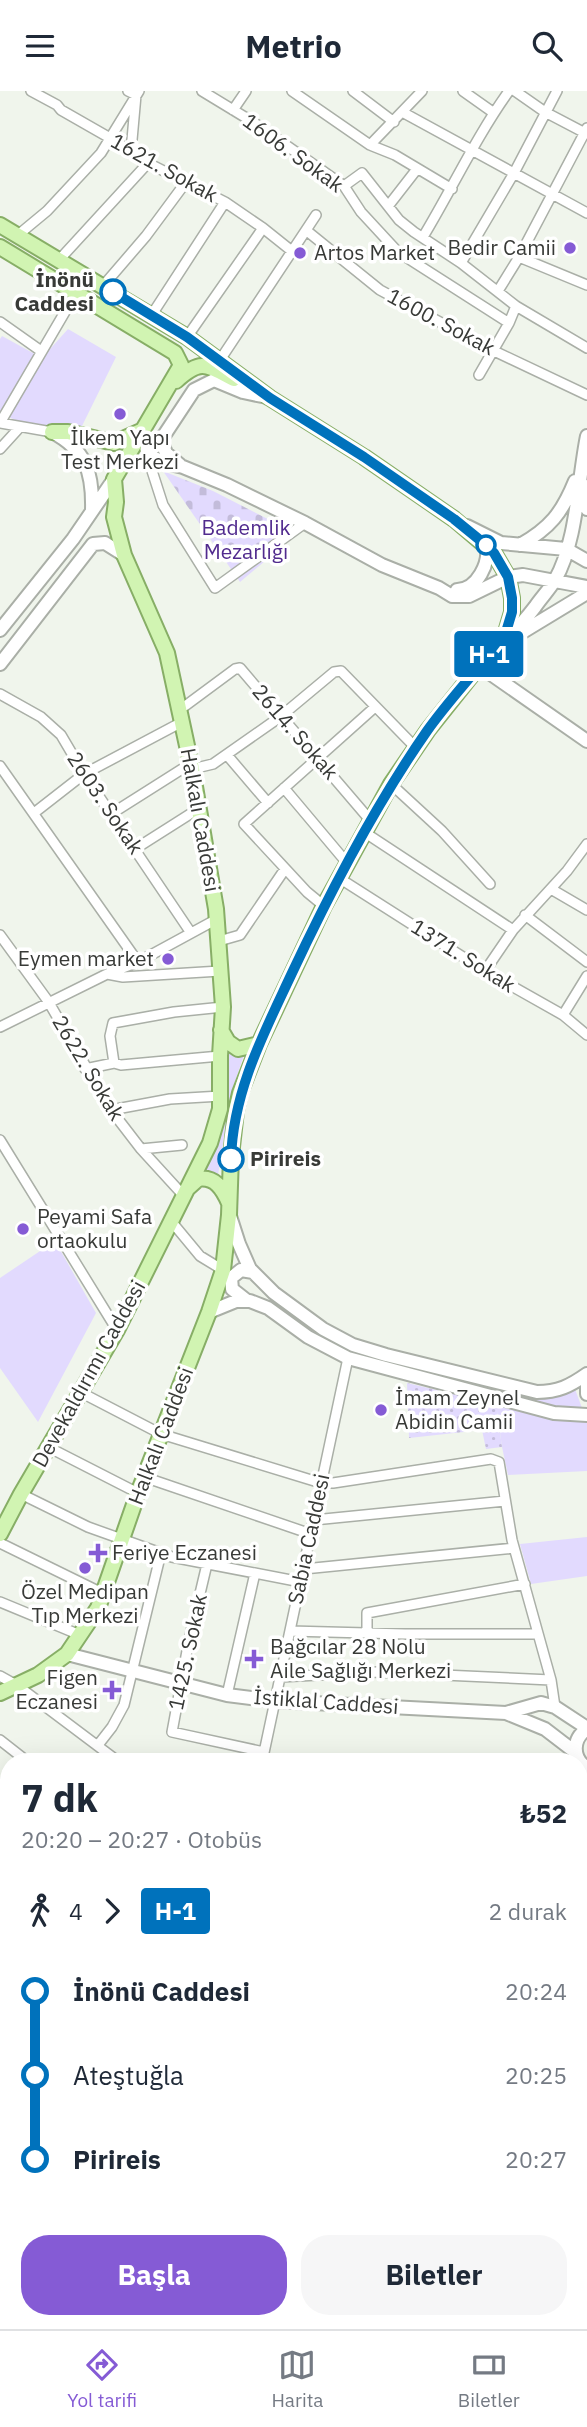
<!DOCTYPE html>
<html lang="tr">
<meta charset="utf-8">
<style>
:root{--surface:#fff;--page:#f6f6f7;--text:#1f2937;--muted:#747a83;--line:#e0e1e3;--accent:#855bd5}
body{margin:0;font-family:"IBM Plex Sans",sans-serif;background:var(--page);color:var(--text);height:100vh;display:flex;flex-direction:column;font-size:26px;white-space:nowrap}
*{box-sizing:border-box;margin:0}
p{font-size:23px;color:var(--muted)}
.icon{flex:none;width:38px;height:38px;fill:none;stroke:currentColor;stroke-width:2;stroke-linecap:round;stroke-linejoin:round}
.map{position:relative;flex:1;overflow:hidden}
.side{position:absolute;left:0px;top:1662px;width:588px;height:576px;display:flex;flex-direction:column;background:var(--surface);border-radius:28px 28px 0 0;box-shadow:0 7px 28px #0002}
.side>*{flex:none}
.badge{padding:0 14px;border-radius:5px;font-size:24px;line-height:46px}
.map>.badge{position:absolute;translate:-50% -50%;box-shadow:0 0 0 4px #fff}
.legs{display:flex;align-items:center;gap:10px;height:77px;padding:0 21px;font-size:23px}
.legs p{margin-inline-start:auto}
.overview{display:flex;align-items:center;justify-content:space-between;height:119px;padding:0 21px}
h1{font-size:38px;font-weight:800;line-height:52px}
.primary-button{display:flex;gap:14px;margin-top:auto;padding:14px 21px}
.primary-button a{flex:1;height:80px;border-radius:28px;background:var(--accent);color:#fff;font-size:28px;font-weight:800;line-height:80px;text-align:center}
.primary-button a+a{background:var(--page);color:var(--text)}
ul{padding:0 21px;list-style:none}
li{display:flex;align-items:center;gap:24px;height:84px;font-size:26px}
li i{display:grid;place-items:center;width:10px;height:100%;margin:0 9px;background:currentColor}
li i::after{content:'';width:18px;height:18px;margin:-9px;border:5px solid;border-radius:50%;background:var(--surface)}
li p{margin-inline-start:auto}
li:first-child i{background:linear-gradient(#0000 50%,currentColor 0)}
li:last-child i{background:linear-gradient(currentColor 50%,#0000 0)}
header{display:flex;justify-content:space-between;align-items:center;height:91px;padding:0 21px;background:var(--surface);font-size:32px;font-weight:800}
.tab-bar{display:flex;justify-content:space-around;align-items:center;height:98px;border-top:2px solid var(--line);background:var(--surface);font-size:19px;color:var(--muted)}
.tab-bar a{display:grid;justify-items:center;gap:4px}
.tab-bar .selected{color:var(--accent)}
.map>svg:first-child{display:block}
.grass{fill:#e2dafe}
.cemetery{fill:url(#cemetery-stones)}
.park{fill:url(#park-dots)}
.lines{fill:none;stroke-linecap:round;stroke-linejoin:round}
.street-casing{stroke:#aaafa7;stroke-width:12}
.secondary-casing{stroke:#aaafa7;stroke-width:16}
.primary-casing{stroke:#87ae66;stroke-width:18}
.street{stroke:#fff;stroke-width:9}
.secondary{stroke:#fff;stroke-width:12}
.primary{stroke:#d1f4b2;stroke-width:14}
.line-1-casing{stroke:#fff;stroke-width:16}
.line-1{stroke:#0072bc;stroke-width:10}
.poi-dot{fill:#855bd5;stroke:#fff;stroke-width:2.5}
.stop-1-dot{fill:#fff;stroke:#0072bc;stroke-width:3.5}
.labels{text-anchor:middle;stroke-width:7;stroke-linejoin:round;paint-order:stroke}
.street-label{font-size:21px;fill:#383a37;stroke:#fff}
.poi-label{font-size:21px;fill:#383a37;stroke:#fff;text-anchor:start}
.stop-label{font-size:21px;font-weight:bold;fill:#383a37;stroke:#fff;text-anchor:end}
.park-label{font-size:21px;fill:#512b8e;stroke:#fff}
</style>
<header><svg class="icon" aria-label="menu" viewBox="0 0 24 24"><path d="M4 6h16M4 12h16M4 18h16"/></svg>Metrio<svg class="icon" aria-label="search" viewBox="0 0 24 24"><circle cx="10" cy="10" r="6"/><path d="M15 15l6 6"/></svg></header>
<div class="map">
<svg width="587" height="2238" viewBox="0 0 587 2238">
<defs>
<pattern id="cemetery-stones" width="16" height="16" patternUnits="userSpaceOnUse" patternTransform="scale(1.75)"><rect width="16" height="16" fill="#e2dafe"/><path d="M2 7V4a2 2 0 0 1 4 0v3zM10 15v-3a2 2 0 0 1 4 0v3z" fill="#c3bcda"/></pattern>
<pattern id="park-dots" width="8" height="8" patternUnits="userSpaceOnUse" patternTransform="scale(1.75)"><rect width="8" height="8" fill="#e2dafe"/><path d="M2 2h.1M6 6h.1" fill="none" stroke="#c3bcda" stroke-width="1.8" stroke-linecap="round"/></pattern>
</defs>
<rect width="100%" height="100%" fill="#f0f5ec"/>
<!-- grass -->
<path class="grass" d="M 68,238 L 116,266 L 82,335 L 37,337 L 0,323 L 0,248 L 2,245 L 42,267 Z
M 226,959 L 245,961 L 232,999 L 218,1084 L 204,1079 C 227,1034 228,1009 226,959 Z
M 55,1150 L 96,1222 L 38,1331 L 0,1277 L 0,1187 Z
M 575,1298 L 582,1317 L 545,1314 L 526,1307 L 550,1307 Z
M 496,1313 L 576,1331 L 587,1331 L 587,1380 L 508,1384 L 502,1356 Z
M 587,1446 L 587,1485 L 531,1493 L 520,1453 Z"/>
<!-- cemetery -->
<path class="cemetery" d="M 163,380 L 213,400 L 297,443 L 240,491 Z"/>
<!-- park -->
<path class="park" d="M 407,1292 L 496,1313 L 502,1356 L 486,1358 L 482,1339 L 409,1347 Z"/>
<g class="lines">
<defs>
<path id="street" d="M 31,0 L 57,14 L 61,19 L 110,47 L 148,72 L 225,111 L 263,137 L 293,161
M 128,0 L 136,4 L 131,60
M 202,0 L 253,31 L 344,95 L 361,121 L 398,161 L 509,232
M 292,0 L 370,54 L 395,64 L 452,98
M 353,0 L 394,31
M 463,0 L 494,22
M 515,0 L 545,21 L 587,43
M 233,19 L 246,0
M 404,22 L 587,122
M 370,54 L 422,0
M 344,95 L 362,82 L 399,129 L 414,141 L 461,172 L 516,215 L 587,257
M 389,114 L 417,78
M 307,140 L 380,199 L 492,259 L 587,304
M 18,144 L 47,120 L 101,62 L 139,0
M 423,146 C 452,98 476,46 509,0
M 519,166 L 587,194
M 59,169 L 148,72
M 461,172 L 514,82 L 557,0
M 103,195 L 146,145 L 186,91
M 498,200 L 519,166 L 587,37
M 151,225 L 225,111
M 0,231 L 41,260
M 187,246 L 263,137
M 220,269 L 316,124
M 479,284 L 509,232 L 516,215
M 0,332 L 76,202
M 0,332 L 52,341
M 0,358 L 20,336
M 145,358 L 163,414 L 215,497 L 305,432
M 0,603 L 41,626 L 61,644 L 84,683 L 191,842
M 179,617 L 185,615 L 235,578 L 240,577 L 370,729
M 227,664 L 268,712
M 0,675 L 138,871
M 192,678 L 213,673 L 280,626 L 334,581 L 341,580 L 416,657
M 391,693 L 442,740 L 490,793
M 284,697 L 347,772
M 34,722 L 84,683 L 182,631
M 111,723 L 190,673
M 364,741 L 513,839
M 135,758 L 198,718
M 339,787 L 485,880 L 563,924 L 587,944
M 551,798 L 587,819
M 324,815 L 307,801 L 244,733 L 375,616
M 525,824 L 587,871
M 0,844 L 48,910 L 111,1019 L 141,1058 L 183,1104
M 219,850 L 240,844 L 285,778
M 485,880 L 513,839 L 567,780 L 587,753
M 107,883 L 123,886 L 220,880
M 563,924 L 587,885
M 0,936 L 107,883 L 138,871 L 217,828
M 220,965 L 121,974 L 114,972 L 110,945 L 113,932 L 174,921 L 223,916
M 85,978 L 114,972
M 111,1019 L 170,1008 L 221,1005
M 0,1049 L 117,1239
M 141,1058 L 182,1054
M 171,1130 L 200,1165 L 223,1179
M 80,1301 L 161,1343 L 321,1392 L 333,1392 L 491,1368 L 499,1371 L 512,1449 L 551,1589 L 555,1616
M 48,1356 L 138,1402
M 144,1386 L 311,1443
M 21,1403 L 88,1436 L 172,1466 L 301,1491
M 314,1429 L 505,1410
M 0,1452 L 104,1503
M 207,1473 L 189,1549 L 172,1641 L 264,1661
M 304,1478 L 514,1457
M 0,1511 L 80,1544
M 290,1540 L 405,1543 L 538,1543
M 367,1542 L 367,1522 L 525,1493
M 0,1585 L 18,1595 L 119,1671
M 280,1586 L 377,1581 L 551,1589
M 227,1604 L 255,1482
M 0,1649 L 28,1671
M 98,1654 L 112,1636 L 124,1614 L 161,1462
M 262,1671 L 348,1267
M 579,1701 L 587,1696
M 0,1703 L 9,1710
M 579,1757 L 587,1752
M 579,1807 L 587,1801
M 579,1868 L 587,1863
M 579,1915 L 587,1909
M 0,1951 L 9,1958
M 579,1954 L 587,1946
M 0,2006 L 9,2013
M 0,2068 L 9,2074
M 0,2137 L 9,2144
M 0,2218 L 9,2224
M 153,2230 L 171,2238
M 8,2238 L 12,2230
M 65,2238 L 69,2230
M 114,2238 L 118,2230
M 202,2238 L 206,2230
M 244,2238 L 248,2230
M 407,2238 L 411,2230"/>
<path id="secondary" d="M 142,340 L 152,365 L 161,371 L 183,376 L 227,394 L 305,432 L 382,474 L 439,497 L 452,505 L 469,505 L 508,486 L 523,484 L 587,496
M 52,341 C 86,359 93,381 92,419
M 180,374 L 166,362 L 161,349 L 194,299 L 214,289 L 243,301 L 267,306
M 583,394 L 587,418
M 467,435 L 501,452 L 566,458 L 587,470
M 520,454 C 550,437 562,422 575,390
M 457,499 C 477,499 491,471 486,454
M 0,539 L 73,448 L 114,388
M 516,545 L 587,502
M 501,552 C 515,541 525,529 535,516 C 541,507 549,499 555,489 C 577,451 578,389 587,345
M 495,557 L 500,569 L 503,591
M 0,573 L 93,453 L 105,452 L 124,464
M 478,574 L 587,650
M 230,1125 L 239,1153 L 250,1178 L 274,1202 L 323,1238 L 353,1254 L 386,1264 L 537,1301 C 558,1301 570,1295 587,1283
M 246,1209 L 232,1198 L 231,1187 L 241,1179 L 253,1181
M 209,1221 L 236,1210 L 250,1210 L 268,1217 L 308,1246 L 348,1267 L 554,1322 L 587,1324
M 587,1287 L 587,1303
M 67,1563 L 227,1604 L 275,1610 L 506,1622 L 541,1612 L 555,1616 L 587,1637
M 506,1622 L 545,1638 L 575,1661
M 587,1638 C 572,1648 572,1667 587,1677
M 0,1903 L 9,1910
M 579,2155 L 587,2157"/>
<path id="primary" d="M 0,134 L 187,246 L 270,307 L 364,366 L 454,428 L 494,462 L 508,486 L 512,507 L 512,521 L 506,541 L 428,639 L 391,693 L 324,815 L 259,953 L 240,1002 L 236,1020 L 231,1065 L 229,1124 L 223,1179 L 209,1221 L 138,1402 L 98,1517 L 67,1563 L 38,1584 L 0,1602
M 0,156 L 175,262 L 181,274 L 114,388 L 116,411 L 114,426 L 124,464 L 167,562 L 192,678 L 216,818 L 223,916 L 220,965 L 220,1018 L 210,1052 L 117,1239 L 21,1403 L 0,1443
M 176,290 C 201,267 207,274 234,288
M 52,341 L 68,341 L 114,352 L 141,340
M 221,939 L 228,951 L 238,958 L 259,953
M 188,1097 L 198,1088 C 215,1085 223,1098 229,1112"/>
</defs>
<!-- street casing -->
<use href="#street" class="street-casing"/>
<!-- secondary casing -->
<use href="#secondary" class="secondary-casing"/>
<!-- primary casing -->
<use href="#primary" class="primary-casing"/>
<!-- street -->
<use href="#street" class="street"/>
<!-- secondary -->
<use href="#secondary" class="secondary"/>
<!-- primary -->
<use href="#primary" class="primary"/>
</g>
<g class="lines">
<defs>
<path id="line-1" d="M 113,201 L 187,246 L 270,307 L 364,366 L 454,428 L 486,454 L 494,462 L 508,486 L 512,507 L 512,521 L 506,541 C 482,575 451,606 427,640 C 374,716 331,799 292,882 C 264,942 233,1000 231,1068"/>
</defs>
<!-- line-1 casing -->
<use href="#line-1" class="line-1-casing"/>
<!-- line-1 -->
<use href="#line-1" class="line-1"/>
</g>
<!-- markers -->
<g class="poi-dot">
<circle cx="570" cy="157" r="7"/>
<circle cx="300" cy="162" r="7"/>
<circle cx="120" cy="323" r="7"/>
<circle cx="168" cy="868" r="7"/>
<circle cx="23" cy="1138" r="7"/>
<circle cx="381" cy="1319" r="7"/>
<path d="M94.5 1451.5h7v7h7v7h-7v7h-7v-7h-7v-7h7z"/>
<circle cx="85" cy="1477" r="7"/>
<path d="M250.5 1557.5h7v7h7v7h-7v7h-7v-7h-7v-7h7z"/>
<path d="M108.5 1588.5h7v7h7v7h-7v7h-7v-7h-7v-7h7z"/>
</g>
<g class="stop-1-dot">
<circle cx="113" cy="201" r="12"/>
<circle cx="486" cy="454" r="9"/>
<circle cx="231" cy="1068" r="12"/>
</g>
<g class="labels">
<!-- street labels -->
<g class="street-label">
<text transform="translate(293 62) rotate(36)" y="7">1606. Sokak</text>
<text transform="translate(164 77) rotate(29)" y="7">1621. Sokak</text>
<text transform="translate(441 231) rotate(28)" y="7">1600. Sokak</text>
<text transform="translate(295 641) rotate(49)" y="7">2614. Sokak</text>
<text transform="translate(105 712) rotate(56)" y="7">2603. Sokak</text>
<text transform="translate(200 729) rotate(80)" y="7">Halkalı Caddesi</text>
<text transform="translate(463 865) rotate(32)" y="7">1371. Sokak</text>
<text transform="translate(88 977) rotate(59)" y="7">2622. Sokak</text>
<text transform="translate(89 1283) rotate(-61)" y="7">Devekaldırımı Caddesi</text>
<text transform="translate(161 1345) rotate(-69)" y="7">Halkalı Caddesi</text>
<text transform="translate(309 1448) rotate(-78)" y="7">Sabia Caddesi</text>
<text transform="translate(188 1561) rotate(-78)" y="7">1425. Sokak</text>
<text transform="translate(326 1611) rotate(4)" y="7">İstiklal Caddesi</text>
</g>
<!-- poi labels -->
<g class="poi-label">
<text x="556" y="164" text-anchor="end">Bedir Camii</text>
<text x="314" y="169">Artos Market</text>
<text x="120" y="354" text-anchor="middle">İlkem Yapı<tspan x="120" dy="24">Test Merkezi</tspan></text>
<text x="154" y="875" text-anchor="end">Eymen market</text>
<text x="37" y="1133">Peyami Safa<tspan x="37" dy="24">ortaokulu</tspan></text>
<text x="395" y="1314">İmam Zeynel<tspan x="395" dy="24">Abidin Camii</tspan></text>
<text x="112" y="1469">Feriye Eczanesi</text>
<text x="85" y="1508" text-anchor="middle">Özel Medipan<tspan x="85" dy="24">Tıp Merkezi</tspan></text>
<text x="270" y="1563">Bağcılar 28 Nolu<tspan x="270" dy="24">Aile Sağlığı Merkezi</tspan></text>
<text x="98" y="1594" text-anchor="end">Figen<tspan x="98" dy="24">Eczanesi</tspan></text>
</g>
<!-- stop labels -->
<g class="stop-label">
<text x="94" y="196">İnönü<tspan x="94" dy="24">Caddesi</tspan></text>
<text x="250" y="1075" text-anchor="start">Pirireis</text>
</g>
<!-- park labels -->
<g class="park-label">
<text x="246" y="444">Bademlik<tspan x="246" dy="24">Mezarlığı</tspan></text>
</g>
</g>
</svg>
<b class="badge" style="left:489px;top:563px;background:#0072bc;color:#fff">H-1</b>
<section class="side">
<div class="overview"><div><h1>7 dk</h1><p>20:20 – 20:27 · Otobüs</p></div><b>₺52</b></div>
<div class="legs"><svg class="icon" aria-label="walk" viewBox="0 0 24 24"><circle cx="13" cy="4" r="2"/><path d="M13 8l-2 6 4 7M11 14l-3 7M7 12l3-4h3l4 4"/></svg>4<svg class="icon" aria-label="forward" viewBox="0 0 24 24"><path d="M9 5l7 7-7 7"/></svg><b class="badge" style="background:#0072bc;color:#fff">H-1</b><p>2 durak</p></div>
<ul>
<li><i style="color:#0072bc"></i><b>İnönü Caddesi</b><p>20:24</p></li>
<li><i style="color:#0072bc"></i><span>Ateştuğla</span><p>20:25</p></li>
<li><i style="color:#0072bc"></i><b>Pirireis</b><p>20:27</p></li>
</ul>
<div class="primary-button"><a>Başla</a><a>Biletler</a></div>
</section>
</div>
<nav class="tab-bar">
<a class="selected"><svg class="icon" aria-label="directions" viewBox="0 0 24 24"><path d="M12 3l9 9-9 9-9-9zM9 14v-3h6M13 9l2 2-2 2"/></svg>Yol tarifi</a>
<a><svg class="icon" aria-label="map" viewBox="0 0 24 24"><path d="M3 6l6-2 6 2 6-2v14l-6 2-6-2-6 2zM9 4v14M15 6v14"/></svg>Harita</a>
<a><svg class="icon" aria-label="tickets" viewBox="0 0 24 24"><path d="M3 7h18v10H3zM15 7v10"/></svg>Biletler</a>
</nav>
